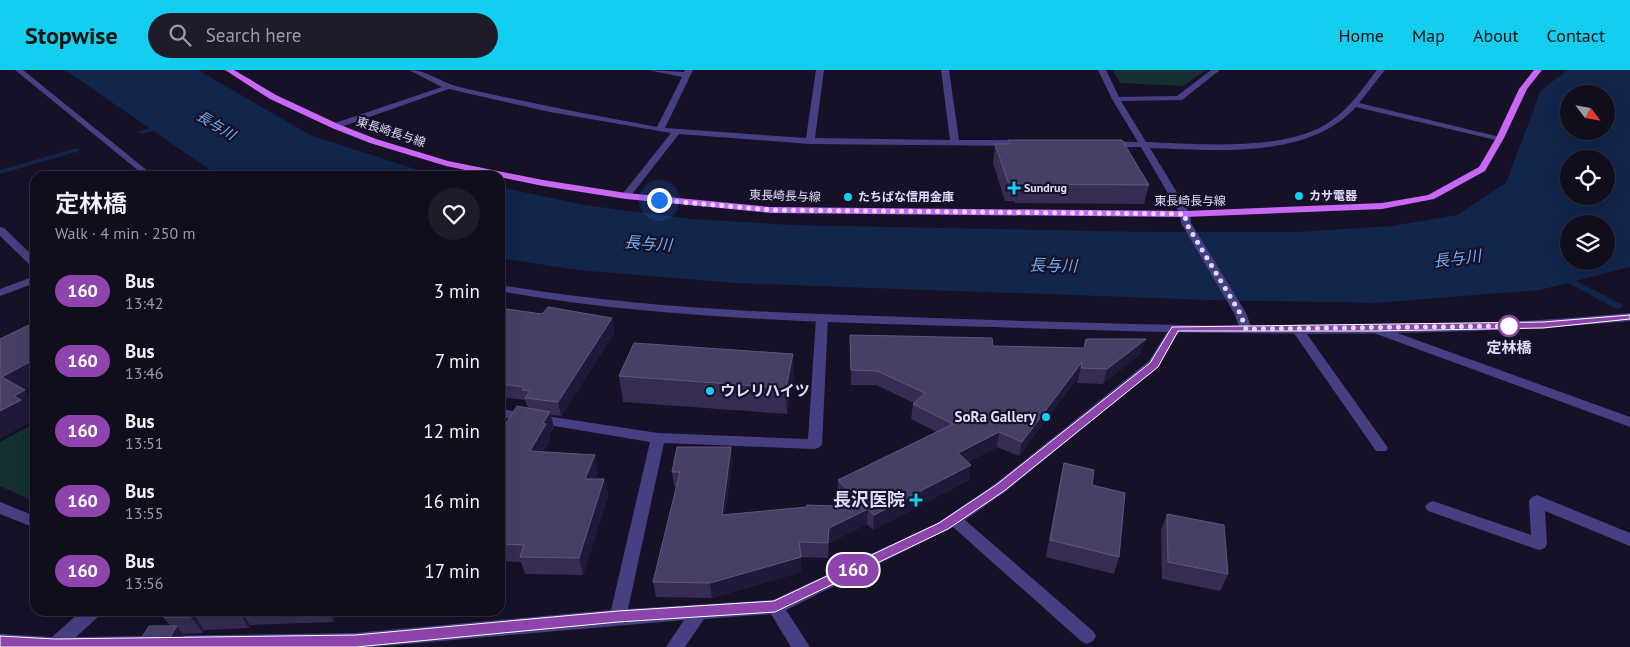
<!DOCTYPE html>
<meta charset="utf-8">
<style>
:root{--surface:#100d1d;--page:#1e1b2a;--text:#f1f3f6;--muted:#9c9ca4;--line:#302d3b;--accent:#13ceef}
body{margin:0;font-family:"PT Sans","Noto Sans JP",sans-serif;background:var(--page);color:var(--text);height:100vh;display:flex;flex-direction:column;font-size:19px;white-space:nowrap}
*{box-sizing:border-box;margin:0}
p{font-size:16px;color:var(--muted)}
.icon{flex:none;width:28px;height:28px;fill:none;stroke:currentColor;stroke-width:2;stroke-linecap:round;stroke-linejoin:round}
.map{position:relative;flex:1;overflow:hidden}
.sheet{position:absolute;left:30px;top:101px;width:475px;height:445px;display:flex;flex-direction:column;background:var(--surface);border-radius:15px;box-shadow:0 5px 20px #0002,0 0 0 1px var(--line)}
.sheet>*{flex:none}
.badge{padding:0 10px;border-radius:16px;font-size:18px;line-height:32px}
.needle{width:32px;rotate:121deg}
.tools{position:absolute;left:1560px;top:15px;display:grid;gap:10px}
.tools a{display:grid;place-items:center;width:55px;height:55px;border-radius:50%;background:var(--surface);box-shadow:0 5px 20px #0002,0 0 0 1px var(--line);font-size:25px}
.you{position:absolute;width:25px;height:25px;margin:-12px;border:4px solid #fff;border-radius:50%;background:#1a73e8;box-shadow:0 0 0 8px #1a73e833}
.map>.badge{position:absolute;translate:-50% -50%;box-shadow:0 0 0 2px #fff}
.round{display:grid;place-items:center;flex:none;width:52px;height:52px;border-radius:26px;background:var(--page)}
.overview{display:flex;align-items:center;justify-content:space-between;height:85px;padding:0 25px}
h1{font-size:24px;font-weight:600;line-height:38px}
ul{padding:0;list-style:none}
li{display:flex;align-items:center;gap:15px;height:70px;padding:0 25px}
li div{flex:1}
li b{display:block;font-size:19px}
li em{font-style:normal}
li .badge{min-width:55px;font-weight:700;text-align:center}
header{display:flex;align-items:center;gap:30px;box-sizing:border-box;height:70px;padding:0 25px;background:var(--accent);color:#111}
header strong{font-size:24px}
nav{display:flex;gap:28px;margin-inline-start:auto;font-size:18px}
.search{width:350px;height:45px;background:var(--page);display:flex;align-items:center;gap:12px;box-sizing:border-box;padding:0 18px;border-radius:28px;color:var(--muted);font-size:19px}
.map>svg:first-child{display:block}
.green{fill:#153030}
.water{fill:#12254a;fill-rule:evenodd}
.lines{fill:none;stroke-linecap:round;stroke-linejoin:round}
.stream{fill:#12254a;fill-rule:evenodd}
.minor{fill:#464083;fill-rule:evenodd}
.tertiary{fill:#464083;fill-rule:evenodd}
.primary{fill:#c868f5;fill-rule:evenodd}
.wall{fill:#362c54}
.shaded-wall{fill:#21193a}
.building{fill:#483f66;stroke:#60577e}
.line{fill:#8e44ad;stroke:#fff}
.walk{stroke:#e0dafd;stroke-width:5;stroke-dasharray:0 9}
.poi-dot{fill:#13ceef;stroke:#161127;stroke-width:2}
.stop-dot{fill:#fff;stroke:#8e44ad;stroke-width:2.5}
.labels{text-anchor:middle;stroke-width:4.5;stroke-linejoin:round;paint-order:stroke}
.far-street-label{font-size:12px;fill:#e0dafd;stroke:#161127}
.far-poi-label{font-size:12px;font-weight:bold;fill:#e0dafd;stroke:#161127;text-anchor:start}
.far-water-label{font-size:14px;font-style:italic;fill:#6fb0f5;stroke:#161127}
.stop-label{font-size:15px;font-weight:bold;fill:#e0dafd;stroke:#161127}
.poi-label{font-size:15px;font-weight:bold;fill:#e0dafd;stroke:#161127;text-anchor:start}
.water-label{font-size:16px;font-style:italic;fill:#6fb0f5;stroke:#161127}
.near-poi-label{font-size:18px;font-weight:bold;fill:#e0dafd;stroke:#161127;text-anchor:end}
</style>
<header>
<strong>Stopwise</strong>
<div class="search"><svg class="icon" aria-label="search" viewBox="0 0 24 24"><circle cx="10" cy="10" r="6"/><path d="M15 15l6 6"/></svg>Search here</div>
<nav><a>Home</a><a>Map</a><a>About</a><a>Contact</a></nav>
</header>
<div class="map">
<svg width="1630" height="577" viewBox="0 0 1630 577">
<rect width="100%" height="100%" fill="#161127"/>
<!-- green -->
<path class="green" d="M 1113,0 L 1206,0 L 1183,16 L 1120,13 Z
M 35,353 L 35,432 L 0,416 L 0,372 Z"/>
<!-- water -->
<path class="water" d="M 65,0 L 198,0 L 310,65 L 415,99 L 450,106 L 219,106 Z
M 1568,0 L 1630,0 L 1630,197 L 1540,220 L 1375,233 L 1209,230 L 735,213 L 577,200 L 500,188 L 500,117 L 584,135 L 691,149 L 792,155 L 1149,162 L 1298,162 L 1392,156 L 1457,145 L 1506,113 L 1541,20 ZM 1569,24 L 1606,24 L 1606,61 L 1569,61 ZM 1569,89 L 1606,89 L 1606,126 L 1569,126 ZM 1569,154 L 1606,154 L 1606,191 L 1569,191 Z"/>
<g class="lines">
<!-- stream -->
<path class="stream" d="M 164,54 L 167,56 L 166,57 L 141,64 L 138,62 Z
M 77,78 L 80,80 L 79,81 L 0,104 L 0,100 Z
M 1561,203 L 1621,234 L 1623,236 L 1618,239 L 1615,238 L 1558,208 L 1557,206 L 1558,204 Z"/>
<!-- minor -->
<path class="minor" d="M 409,0 C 427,0 442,13 459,17 C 525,32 591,45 657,57 L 682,7 L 648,0 L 684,2 L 685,0 L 693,0 L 665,58 L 806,68 L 816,0 L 824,0 L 815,68 L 950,70 L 941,0 L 949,0 L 959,70 L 1024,70 L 1028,73 L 1024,76 L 810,74 L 679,64 L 629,128 L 626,129 L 621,126 L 671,63 L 550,42 L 449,19 L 338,58 L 332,58 L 332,54 L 442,17 Z
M 1098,0 L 1106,0 L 1119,27 L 1177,26 L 1211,0 L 1220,0 L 1182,30 L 1121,31 L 1146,72 C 1198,74 1288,82 1331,51 C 1350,38 1363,18 1377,0 L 1385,0 L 1359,33 L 1504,68 L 1500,71 L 1356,37 C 1308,90 1214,80 1150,78 L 1190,144 L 1191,153 L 1246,243 L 1252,259 L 1246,263 L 1240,259 L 1234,243 L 1181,153 L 1180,144 L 1141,77 L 1107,77 L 1103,74 L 1107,71 L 1138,72 L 1112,29 Z
M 0,157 L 4,158 L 35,188 L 35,197 L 31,196 L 0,166 Z
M 822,244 L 828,248 L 822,374 L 820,377 L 815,379 L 664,373 L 628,539 L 773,530 L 939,452 L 995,414 L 1149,291 L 1171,256 L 1179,256 L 1181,259 L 1158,297 L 1005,422 L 965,450 L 1093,561 L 1096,566 L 1093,571 L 1087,574 L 1081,571 L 953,457 L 786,540 L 810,577 L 791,577 L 771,544 L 704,549 L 685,577 L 666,577 L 684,550 L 373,577 L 0,577 L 0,564 L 52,567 L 81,541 L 101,541 L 99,546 L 76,567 L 355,563 L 611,540 L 650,372 L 500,347 L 500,339 L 658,363 L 808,369 L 816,248 Z
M 1297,255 L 1301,256 L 1386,375 L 1388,378 L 1386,381 L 1376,381 L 1291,259 Z
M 1375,255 L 1630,347 L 1630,357 L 1371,262 L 1369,259 Z
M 1537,425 L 1630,463 L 1630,476 L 1545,441 L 1547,474 L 1545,478 L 1539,480 L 1428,441 L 1425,437 L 1428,433 L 1433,431 L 1531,465 L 1529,431 L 1532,427 Z
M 0,432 L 35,446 L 35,458 L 0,444 Z"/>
<!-- tertiary -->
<path class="tertiary" d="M 15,0 L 23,0 L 154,106 L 145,106 Z
M 35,206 L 35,213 L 0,226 L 0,219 Z
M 500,215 C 663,243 829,244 993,250 C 1205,256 1419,263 1630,243 L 1630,251 C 1419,270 1205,264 993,257 C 829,252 663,250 500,221 Z"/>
<!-- primary -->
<path class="primary" d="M 225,0 L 234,0 L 276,25 L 338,54 L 376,69 L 448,91 L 543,110 L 626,123 L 771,137 L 1185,141 L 1382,133 L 1428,125 L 1479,97 L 1496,68 L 1519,19 L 1534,0 L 1542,0 L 1527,19 L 1504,68 L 1485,101 L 1434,129 L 1382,139 L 1185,147 L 771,143 L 626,129 L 543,116 L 446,96 L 370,73 L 332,58 L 270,29 Z"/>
</g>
<!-- wall -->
<path class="wall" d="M 1008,70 L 1149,115 L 1144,134 L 1015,133 L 1014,131 L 1005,131 L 993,93 L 995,74 L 1008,74 Z
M 500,238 L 615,262 L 561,346 L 551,345 L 554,358 L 549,366 L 550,370 L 543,382 L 598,401 L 595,409 L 604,409 L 608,426 L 583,505 L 525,504 L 521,492 L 500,491 L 500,363 L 528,338 L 525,330 L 500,327 Z
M 850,265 L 993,276 L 1084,278 L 1086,269 L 1141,283 L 1103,314 L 1077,313 L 1079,306 L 1019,386 L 997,377 L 968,392 L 969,410 L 873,460 L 867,454 L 829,473 L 828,488 L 801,487 L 801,502 L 712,528 L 656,527 L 653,512 L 677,416 L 674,416 L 672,402 L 732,392 L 725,445 L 848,437 L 837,425 L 838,410 L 937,362 L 911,349 L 913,334 L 914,333 L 876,315 L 851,315 Z
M 619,306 L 794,310 L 787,344 L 623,332 Z
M 1064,393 L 1092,415 L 1119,487 L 1114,504 L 1046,487 L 1060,410 Z
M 1167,444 L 1228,504 L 1220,521 L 1162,509 L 1161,460 Z
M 167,541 L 339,541 L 334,552 L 250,555 L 249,558 L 204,560 L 203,563 L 183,564 L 192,577 L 170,556 L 163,547 Z"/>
<!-- shaded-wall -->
<path class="shaded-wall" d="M 612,248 L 615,262 L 561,346 L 558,332 Z
M 1146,269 L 1141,283 L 1103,314 L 1107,299 Z
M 793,284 L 794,310 L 787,344 L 786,318 Z
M 35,289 L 35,316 L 26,321 L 35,333 L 35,342 L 31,344 L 35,350 L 0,369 L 0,341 L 2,307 Z
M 1082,292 L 1079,306 L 1019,386 L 1022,372 Z
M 550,342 L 554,358 L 549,366 L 550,370 L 534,398 L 530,381 L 543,353 Z
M 999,362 L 997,377 L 956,398 L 958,383 Z
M 731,377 L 732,392 L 723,460 L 722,445 Z
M 595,385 L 598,401 L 589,425 L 585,409 Z
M 971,395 L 969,410 L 873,460 L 874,445 Z
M 604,409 L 608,426 L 583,505 L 579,488 Z
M 868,439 L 867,454 L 829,473 L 828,488 L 829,458 Z
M 801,487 L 801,502 L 712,528 L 710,513 Z
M 238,541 L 241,541 L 250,555 L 249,558 Z
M 329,541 L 339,541 L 334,552 Z
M 193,543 L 204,560 L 203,563 L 191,547 Z
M 177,556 L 192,577 L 164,577 Z"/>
<!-- building -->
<path class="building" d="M 1008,70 L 1122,70 L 1149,115 L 1018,114 L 1017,112 L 1008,112 L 995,74 L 1010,74 Z
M 548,237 L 612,248 L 558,332 L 525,328 L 530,321 L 522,320 L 524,317 L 500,314 L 500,238 L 542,244 Z
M 35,252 L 35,289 L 2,307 L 25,320 L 14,326 L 21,330 L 0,341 L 0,269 Z
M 850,265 L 992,268 L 993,276 L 1084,278 L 1086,269 L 1146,269 L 1107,299 L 1081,298 L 1082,292 L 1022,372 L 999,362 L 958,383 L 971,395 L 874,445 L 868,439 L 829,458 L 828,473 L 799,472 L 801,487 L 710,513 L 653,512 L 680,402 L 672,402 L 677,377 L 731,377 L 722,445 L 807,437 L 807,435 L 864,437 L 838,410 L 953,354 L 913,334 L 925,323 L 877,301 L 851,300 Z
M 634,273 L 793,284 L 786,318 L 619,306 Z
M 517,336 L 550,342 L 543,353 L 546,354 L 530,381 L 595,385 L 585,409 L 604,409 L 579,488 L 520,487 L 524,475 L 500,474 L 500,363 Z
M 1064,393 L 1094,400 L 1092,415 L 1125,423 L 1119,487 L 1050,470 Z
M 1167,444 L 1224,455 L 1228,504 L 1168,492 Z
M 167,541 L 230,541 L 193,543 L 191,547 L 163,547 Z
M 149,556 L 177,556 L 164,577 L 136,577 Z"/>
<!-- line -->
<path class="line" d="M 1630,245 L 1630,249 L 1543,258 L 1375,261 L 1178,261 L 1158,297 L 1004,421 L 948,459 L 775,542 L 618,552 L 356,577 L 0,577 L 0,566 L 55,569 L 356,565 L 618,541 L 774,531 L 939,453 L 996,415 L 1150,293 L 1172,257 L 1543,252 Z"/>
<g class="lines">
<!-- walk -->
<path class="walk" d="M 659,130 L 771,140 L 1185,144 L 1186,153 L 1240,243 L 1246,259 L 1509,256"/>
</g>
<!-- markers -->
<g class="poi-dot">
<path d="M1011.5 110.5h5v5h5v5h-5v5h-5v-5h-5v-5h5z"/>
<circle cx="1299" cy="126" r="5"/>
<circle cx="848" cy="127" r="5"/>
<circle cx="710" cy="321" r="5"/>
<circle cx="1046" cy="347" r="5"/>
<path d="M913.5 422.5h5v5h5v5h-5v5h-5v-5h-5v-5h5z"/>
</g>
<circle class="stop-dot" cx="1509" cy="256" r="10"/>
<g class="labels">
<!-- far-street labels -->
<g class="far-street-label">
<text transform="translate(391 62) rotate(18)" y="4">東長崎長与線</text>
<text transform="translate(785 126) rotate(2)" y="4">東長崎長与線</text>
<text x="1190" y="135">東長崎長与線</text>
</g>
<!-- far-poi labels -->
<g class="far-poi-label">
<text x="1024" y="122">Sundrug</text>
<text x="1309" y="130">カサ電器</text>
<text x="858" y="131">たちばな信用金庫</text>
</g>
<!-- far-water labels -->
<g class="far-water-label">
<text transform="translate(216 55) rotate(31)" y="5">長与川</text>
</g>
<!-- stop labels -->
<g class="stop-label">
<text x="1509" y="283">定林橋</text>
</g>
<!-- poi labels -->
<g class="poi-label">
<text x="720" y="326">ウレリハイツ</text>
<text x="1036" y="352" text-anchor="end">SoRa Gallery</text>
</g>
<!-- water labels -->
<g class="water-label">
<text transform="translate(648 173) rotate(4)" y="6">長与川</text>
<text transform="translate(1457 188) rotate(-7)" y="6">長与川</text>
<text transform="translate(1053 195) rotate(1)" y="6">長与川</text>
</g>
<!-- near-poi labels -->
<g class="near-poi-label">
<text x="905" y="436">長沢医院</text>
</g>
</g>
</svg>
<div class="tools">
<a><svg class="needle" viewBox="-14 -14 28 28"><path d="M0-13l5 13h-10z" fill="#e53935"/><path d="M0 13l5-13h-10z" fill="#9c9ca4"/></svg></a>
<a><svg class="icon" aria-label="locate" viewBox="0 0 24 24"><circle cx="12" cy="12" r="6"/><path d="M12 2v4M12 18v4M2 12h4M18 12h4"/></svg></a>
<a><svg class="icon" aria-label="layers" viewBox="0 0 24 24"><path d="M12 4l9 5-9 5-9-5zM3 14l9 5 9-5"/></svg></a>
</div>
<div class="you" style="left:659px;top:130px"></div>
<b class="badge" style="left:853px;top:500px;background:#8e44ad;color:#fff">160</b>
<section class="sheet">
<div class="overview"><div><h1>定林橋</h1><p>Walk · 4 min · 250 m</p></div><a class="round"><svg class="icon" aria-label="heart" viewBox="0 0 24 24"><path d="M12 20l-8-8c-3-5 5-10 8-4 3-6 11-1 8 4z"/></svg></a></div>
<ul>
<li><span class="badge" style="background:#8e44ad;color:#fff">160</span><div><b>Bus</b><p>13:42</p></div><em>3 min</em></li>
<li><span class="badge" style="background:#8e44ad;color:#fff">160</span><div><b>Bus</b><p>13:46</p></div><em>7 min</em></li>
<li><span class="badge" style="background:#8e44ad;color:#fff">160</span><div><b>Bus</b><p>13:51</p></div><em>12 min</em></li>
<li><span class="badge" style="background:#8e44ad;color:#fff">160</span><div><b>Bus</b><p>13:55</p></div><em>16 min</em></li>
<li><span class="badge" style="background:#8e44ad;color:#fff">160</span><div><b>Bus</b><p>13:56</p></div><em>17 min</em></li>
</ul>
</section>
</div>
